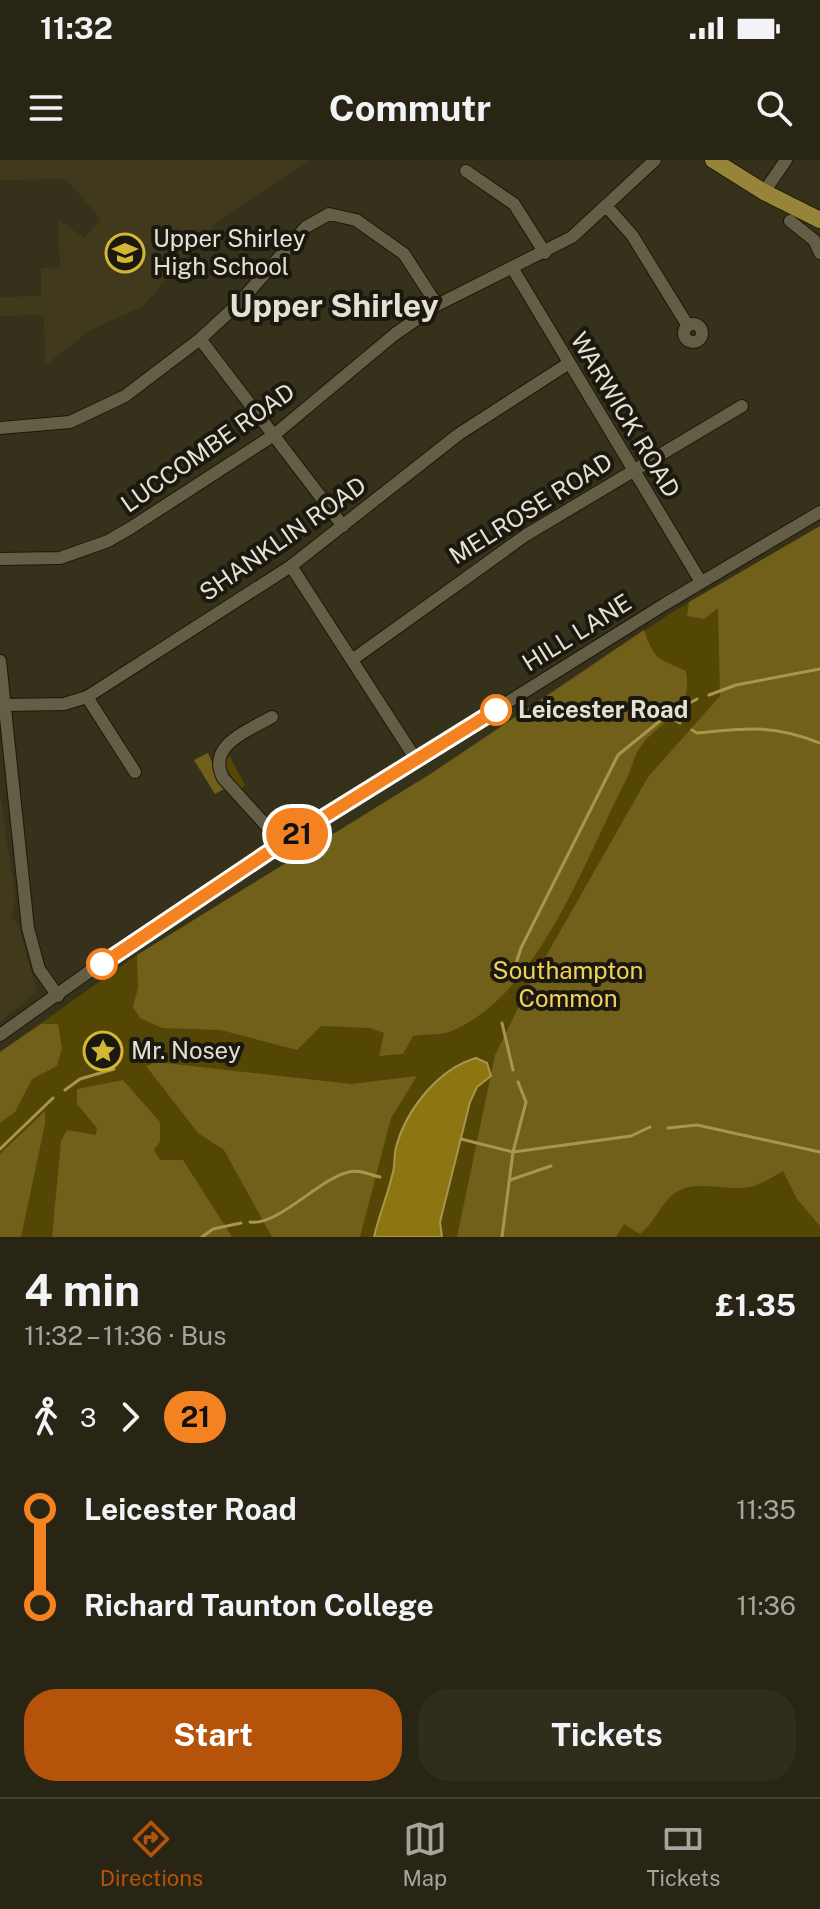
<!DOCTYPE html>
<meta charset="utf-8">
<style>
:root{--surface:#282514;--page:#302d1d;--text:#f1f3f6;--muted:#a5a5a0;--line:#444234;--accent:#b45309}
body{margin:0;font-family:"Public Sans",sans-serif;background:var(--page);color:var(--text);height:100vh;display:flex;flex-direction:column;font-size:30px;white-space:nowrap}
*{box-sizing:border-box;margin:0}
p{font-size:26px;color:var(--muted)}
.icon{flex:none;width:44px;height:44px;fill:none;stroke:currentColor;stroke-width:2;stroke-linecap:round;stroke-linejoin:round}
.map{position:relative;height:1077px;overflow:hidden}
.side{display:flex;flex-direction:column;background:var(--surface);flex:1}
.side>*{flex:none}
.badge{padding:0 16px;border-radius:26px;font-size:28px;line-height:52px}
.map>.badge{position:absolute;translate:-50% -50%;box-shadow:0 0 0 4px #fff}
.legs{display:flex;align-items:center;gap:12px;height:88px;padding:0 24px;font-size:26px}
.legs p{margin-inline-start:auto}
.headline{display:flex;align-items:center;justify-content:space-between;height:136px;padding:0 24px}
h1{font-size:44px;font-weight:700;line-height:60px}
.action{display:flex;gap:16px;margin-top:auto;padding:16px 24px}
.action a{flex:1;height:92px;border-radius:32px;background:var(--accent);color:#fff;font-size:32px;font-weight:700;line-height:92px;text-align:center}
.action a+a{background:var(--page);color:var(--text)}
ul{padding:0 24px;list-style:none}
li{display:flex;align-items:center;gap:28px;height:96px;font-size:30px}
li i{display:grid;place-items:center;width:12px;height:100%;margin:0 10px;background:currentColor}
li i::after{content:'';width:20px;height:20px;margin:-10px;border:6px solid;border-radius:50%;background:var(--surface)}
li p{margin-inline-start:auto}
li:first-child i{background:linear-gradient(#0000 50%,currentColor 0)}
li:last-child i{background:linear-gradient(currentColor 50%,#0000 0)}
.status{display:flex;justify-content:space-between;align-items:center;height:56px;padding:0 40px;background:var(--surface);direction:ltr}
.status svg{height:22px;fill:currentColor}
header{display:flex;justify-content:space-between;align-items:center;height:104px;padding:0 24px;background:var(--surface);font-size:36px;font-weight:700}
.menu{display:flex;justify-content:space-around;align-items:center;height:112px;border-top:2px solid var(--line);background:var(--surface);font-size:22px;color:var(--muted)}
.menu a{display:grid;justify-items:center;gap:4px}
.menu .on{color:var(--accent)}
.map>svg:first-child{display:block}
.built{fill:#40391c}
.green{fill:#544605}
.forest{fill:#716019}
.water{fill:#8d7611;stroke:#a7964c;stroke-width:2}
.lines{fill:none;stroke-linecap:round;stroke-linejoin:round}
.stream{stroke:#a7964c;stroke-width:3}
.minor-casing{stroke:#1e1804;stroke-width:14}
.major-casing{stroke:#1e1804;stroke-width:18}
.minor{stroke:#645e47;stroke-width:12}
.major{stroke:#96843a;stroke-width:16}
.line-1-casing{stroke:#fff;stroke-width:18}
.line-1{stroke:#f58220;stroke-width:12}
.stop-1-dot{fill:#fff;stroke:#f58220;stroke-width:4}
.labels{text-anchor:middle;stroke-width:8;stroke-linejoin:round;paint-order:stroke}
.poi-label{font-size:24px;fill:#e4e1d4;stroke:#1b190f;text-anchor:start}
.street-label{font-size:24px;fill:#e4e1d4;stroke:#1b190f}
.stop-label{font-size:24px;font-weight:bold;fill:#e4e1d4;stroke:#1b190f;text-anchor:start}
.park-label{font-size:24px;fill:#f1d259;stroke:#1b190f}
.district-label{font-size:32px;font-weight:bold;fill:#e4e1d4;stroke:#1b190f}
</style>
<div class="status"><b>11:32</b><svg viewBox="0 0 49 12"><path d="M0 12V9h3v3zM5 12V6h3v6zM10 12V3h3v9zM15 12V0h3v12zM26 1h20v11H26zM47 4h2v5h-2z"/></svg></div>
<header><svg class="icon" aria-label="menu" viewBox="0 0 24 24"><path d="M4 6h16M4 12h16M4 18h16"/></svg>Commutr<svg class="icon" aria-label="search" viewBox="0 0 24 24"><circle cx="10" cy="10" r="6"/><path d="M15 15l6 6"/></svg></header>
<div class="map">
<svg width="820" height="1077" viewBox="0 0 820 1077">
<rect width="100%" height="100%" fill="#36311b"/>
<!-- built -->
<path class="built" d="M 0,0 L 309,0 L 309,1 L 218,61 L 143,146 L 89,171 L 45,206 L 44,155 L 0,156 L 0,137 L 41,136 L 41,108 L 60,107 L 58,59 L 84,78 L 101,59 L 66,19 L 0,20 Z
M 0,633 L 16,742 L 11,756 L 19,766 L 37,832 L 0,862 Z"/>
<!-- green -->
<path class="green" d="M 820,366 L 820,1077 L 0,1077 L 0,892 L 137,795 L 432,613 L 671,453 Z
M 229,595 L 245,625 L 241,629 C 233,618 220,608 229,595 Z"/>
<!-- forest -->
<path class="forest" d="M 820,366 L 820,1066 L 797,1039 L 783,1011 C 774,1016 764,1023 754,1026 C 729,1033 701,1019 678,1031 C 663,1039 657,1060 640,1074 L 624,1064 L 616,1077 L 457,1077 L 495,895 L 529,826 L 648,617 L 720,536 L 718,448 L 704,459 L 687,456 L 689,442 Z
M 644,470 C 655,502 659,498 686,511 C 694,557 660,557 639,589 C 633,598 631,612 625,622 C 584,701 538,837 449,872 C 438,876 425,873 413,876 L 403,894 L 379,896 L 384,873 L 370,868 L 321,866 L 297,890 L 221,870 L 162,868 L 140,858 L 133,847 L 138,828 L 137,795 L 432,613 Z
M 208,593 L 224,629 L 215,634 L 194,600 Z
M 41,864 L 58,864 L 62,888 L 57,906 L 32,919 L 15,952 L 0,963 L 0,892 Z
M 156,902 L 351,924 L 417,916 L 391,958 L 360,1077 L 272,1077 L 224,990 L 198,973 L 146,906 Z
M 123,920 L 160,962 L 160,982 L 154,990 L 160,1000 L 183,1000 L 232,1077 L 52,1077 L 61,981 L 67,970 L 96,975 L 97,968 L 77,944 L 77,929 Z
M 45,951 L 45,964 L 21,1077 L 0,1077 L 0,994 Z"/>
<!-- water -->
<path class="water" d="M 476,898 L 487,903 L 491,916 L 477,927 L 470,942 L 440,1062 L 442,1077 L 374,1077 C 379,1055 388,1034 393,1012 C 395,1004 394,995 396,987 C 406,950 438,909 476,898 Z"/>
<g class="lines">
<!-- stream -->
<path class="stream" d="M 709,535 L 736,525 L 820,509
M 666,556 L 697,539
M 692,570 L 697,573 C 747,568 772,564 820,583
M 511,819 L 521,788 L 618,595 L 666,556 L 680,563
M 502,863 L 513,910
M 65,930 L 80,919 L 114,909
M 668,968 L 697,965 L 820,992
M 461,979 L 513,992 L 631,976 L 650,967
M 0,989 L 53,938
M 510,1020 L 551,1006
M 250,1062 C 277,1067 320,1018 349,1012 C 359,1009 370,1015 380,1017
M 202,1077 L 213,1069 L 241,1063
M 502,1077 L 513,992 L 526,942 L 518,922"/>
<defs>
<path id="minor" d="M 466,11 L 514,44 L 545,93
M 764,32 L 786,0
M 608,48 L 632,75 L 688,166
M 790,61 L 814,80 L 820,93
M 513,109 L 701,422
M684 173a9 9 0 1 1 18 0a9 9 0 1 1-18 0Z
M 200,179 L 343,366
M 0,268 L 70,262 L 125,236 L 200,179 L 238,144 L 306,67 L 329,54 L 356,60 L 404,94 L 437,145
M 0,399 L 60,398 L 108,381 L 132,367 L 274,275 L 395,174 L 437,145 L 572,77 L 655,0
M 291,406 L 417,601
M 352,500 L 526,375 L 742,246
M 0,501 L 28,768 L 39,809 L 58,836
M 87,537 L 135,612
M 5,545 L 64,544 L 87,537 L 291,406 L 459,274 L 569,203
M 272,557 C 249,570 206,585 223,618 L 282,683
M 0,875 L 142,774 L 282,683 L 665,444 L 820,352"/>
<path id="major" d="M 713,0 L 764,32 L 820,60"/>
</defs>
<!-- minor casing -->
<use href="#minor" class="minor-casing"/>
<!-- major casing -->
<use href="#major" class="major-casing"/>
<!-- minor -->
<use href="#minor" class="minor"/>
<!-- major -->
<use href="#major" class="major"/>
</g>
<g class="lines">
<defs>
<path id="line-1" d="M 102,804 L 282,683 L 496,550"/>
</defs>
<!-- line-1 casing -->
<use href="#line-1" class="line-1-casing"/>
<!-- line-1 -->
<use href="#line-1" class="line-1"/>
</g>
<!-- icons -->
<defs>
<symbol id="school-ring" viewBox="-11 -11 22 22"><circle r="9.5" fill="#1b190f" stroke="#d4b635" stroke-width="1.5"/><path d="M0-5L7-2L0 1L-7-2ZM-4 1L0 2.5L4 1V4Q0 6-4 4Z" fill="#d4b635"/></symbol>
<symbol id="sight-ring" viewBox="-11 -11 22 22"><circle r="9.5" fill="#1b190f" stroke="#d4b635" stroke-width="1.5"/><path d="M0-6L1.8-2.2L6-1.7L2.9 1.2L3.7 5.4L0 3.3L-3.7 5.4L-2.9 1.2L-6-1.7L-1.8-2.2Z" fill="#d4b635"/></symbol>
</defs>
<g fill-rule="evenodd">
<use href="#school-ring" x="103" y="71" width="44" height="44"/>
<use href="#sight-ring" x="81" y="869" width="44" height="44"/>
</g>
<!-- markers -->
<g class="stop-1-dot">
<circle cx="496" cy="550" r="14"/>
<circle cx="102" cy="804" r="14"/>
</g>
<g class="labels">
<!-- poi labels -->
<g class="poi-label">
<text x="153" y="87">Upper Shirley<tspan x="153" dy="28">High School</tspan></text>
<text x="131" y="899">Mr. Nosey</text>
</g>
<!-- street labels -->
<g class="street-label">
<text transform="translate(625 255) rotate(59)" y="8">WARWICK ROAD</text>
<text transform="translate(208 288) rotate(-35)" y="8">LUCCOMBE ROAD</text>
<text transform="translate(531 349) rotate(-32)" y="8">MELROSE ROAD</text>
<text transform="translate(283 379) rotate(-35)" y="8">SHANKLIN ROAD</text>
<text transform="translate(577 473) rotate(-32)" y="8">HILL LANE</text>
</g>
<!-- stop labels -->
<g class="stop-label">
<text x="518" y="558">Leicester Road</text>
</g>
<!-- park labels -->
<g class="park-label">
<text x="568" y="819">Southampton<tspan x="568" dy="28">Common</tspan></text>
</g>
<!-- district labels -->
<g class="district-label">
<text x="334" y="157">Upper Shirley</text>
</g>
</g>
</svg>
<b class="badge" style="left:297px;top:674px;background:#f58220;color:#111">21</b>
</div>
<section class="side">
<div class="headline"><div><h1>4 min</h1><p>11:32 – 11:36 · Bus</p></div><b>£1.35</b></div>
<div class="legs"><svg class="icon" aria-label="walk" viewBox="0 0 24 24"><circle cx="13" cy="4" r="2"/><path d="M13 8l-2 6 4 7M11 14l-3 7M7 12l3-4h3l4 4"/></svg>3<svg class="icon" aria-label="forward" viewBox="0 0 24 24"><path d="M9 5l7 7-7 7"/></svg><b class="badge" style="background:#f58220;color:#111">21</b></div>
<ul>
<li><i style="color:#f58220"></i><b>Leicester Road</b><p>11:35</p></li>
<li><i style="color:#f58220"></i><b>Richard Taunton College</b><p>11:36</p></li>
</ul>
<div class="action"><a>Start</a><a>Tickets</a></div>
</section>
<nav class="menu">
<a class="on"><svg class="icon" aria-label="directions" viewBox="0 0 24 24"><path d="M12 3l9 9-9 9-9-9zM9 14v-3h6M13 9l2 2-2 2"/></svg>Directions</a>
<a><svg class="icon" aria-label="map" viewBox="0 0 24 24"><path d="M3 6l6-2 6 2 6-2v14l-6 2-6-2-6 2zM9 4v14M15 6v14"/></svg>Map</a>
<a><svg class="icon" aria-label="tickets" viewBox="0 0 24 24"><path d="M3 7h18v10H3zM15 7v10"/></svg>Tickets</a>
</nav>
